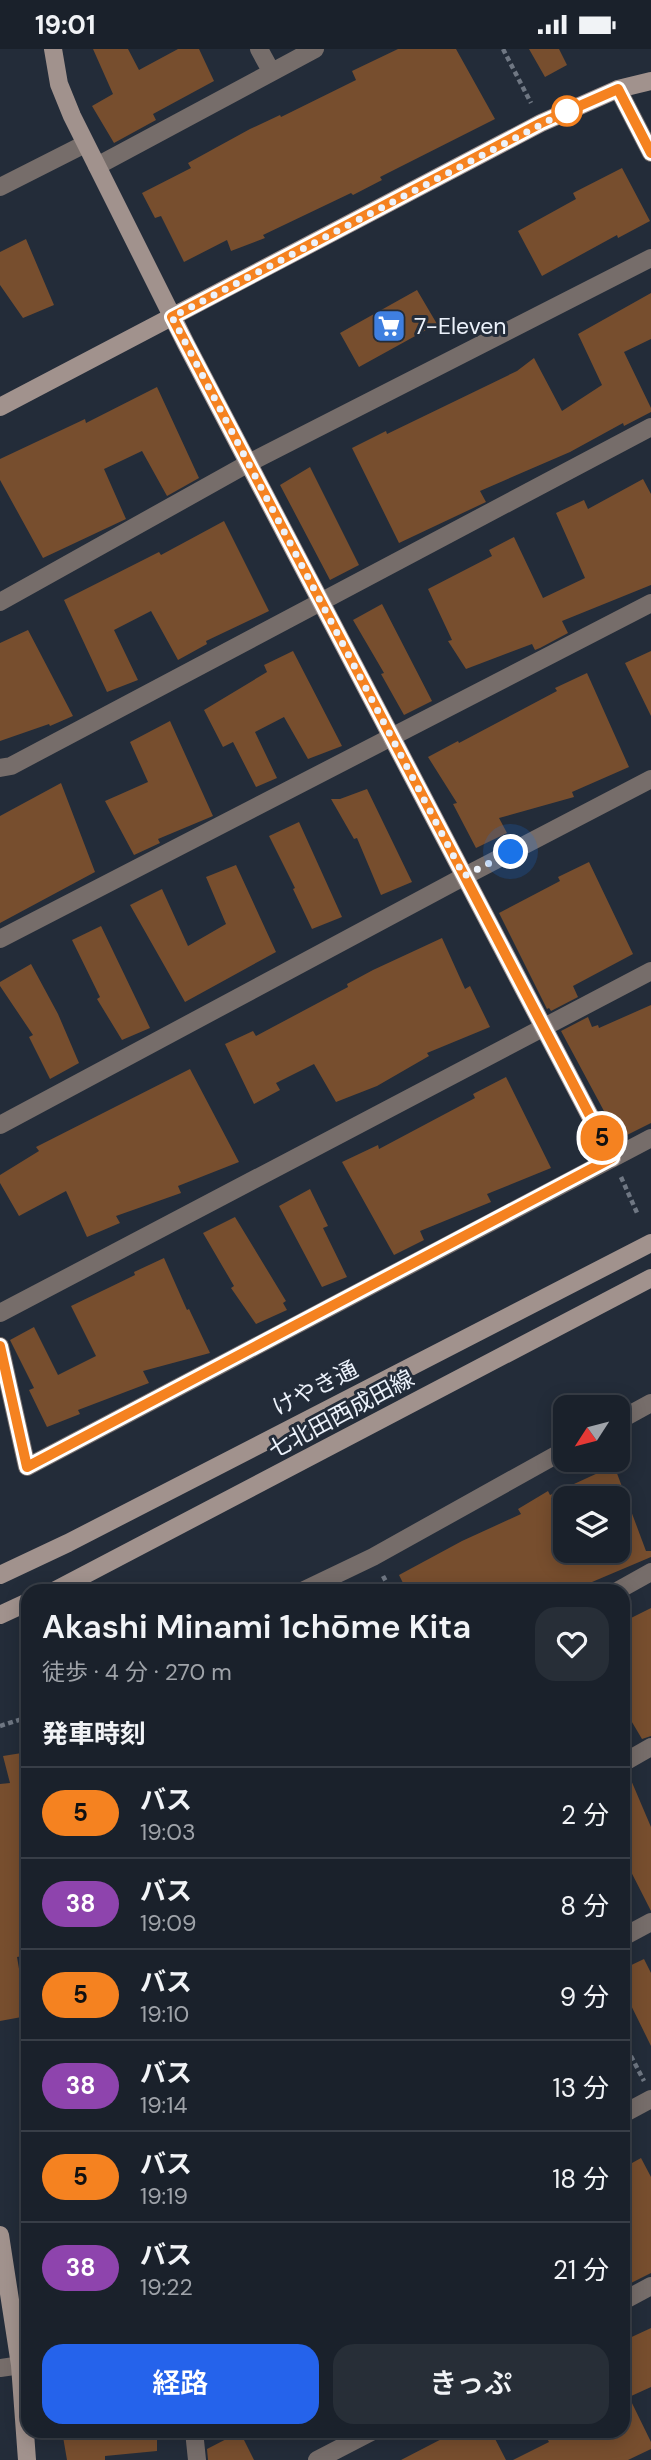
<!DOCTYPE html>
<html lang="ja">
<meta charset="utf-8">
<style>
:root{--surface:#1a212b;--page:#272e37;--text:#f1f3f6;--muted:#9fa3a9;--line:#383e47;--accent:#2563eb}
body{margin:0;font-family:"DM Sans","Noto Sans JP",sans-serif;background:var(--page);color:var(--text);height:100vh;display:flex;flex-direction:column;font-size:26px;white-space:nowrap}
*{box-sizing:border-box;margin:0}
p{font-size:23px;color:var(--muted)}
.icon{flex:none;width:38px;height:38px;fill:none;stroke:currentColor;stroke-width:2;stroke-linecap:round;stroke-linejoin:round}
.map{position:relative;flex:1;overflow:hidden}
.details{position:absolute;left:21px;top:1535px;width:609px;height:854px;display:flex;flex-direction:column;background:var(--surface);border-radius:21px;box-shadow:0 4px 18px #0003,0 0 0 2px var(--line)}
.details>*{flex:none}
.badge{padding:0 14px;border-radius:23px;font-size:24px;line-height:46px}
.needle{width:46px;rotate:234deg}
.fabs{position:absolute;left:553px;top:1346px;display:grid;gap:14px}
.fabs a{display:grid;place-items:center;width:77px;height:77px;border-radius:14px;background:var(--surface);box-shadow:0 4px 18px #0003,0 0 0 2px var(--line);font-size:35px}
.you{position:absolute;width:35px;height:35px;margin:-18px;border:5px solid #fff;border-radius:50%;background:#1a73e8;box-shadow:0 0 0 10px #1a73e833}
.map>.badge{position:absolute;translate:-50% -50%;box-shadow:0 0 0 4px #fff}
h2{padding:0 21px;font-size:26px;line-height:63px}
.round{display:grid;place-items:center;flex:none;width:74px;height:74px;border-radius:21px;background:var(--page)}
.headline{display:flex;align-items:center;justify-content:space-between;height:119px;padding:0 21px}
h1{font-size:33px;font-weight:600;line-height:52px}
.primary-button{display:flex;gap:14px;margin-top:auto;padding:14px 21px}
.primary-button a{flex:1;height:80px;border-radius:21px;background:var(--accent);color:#fff;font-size:28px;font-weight:600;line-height:80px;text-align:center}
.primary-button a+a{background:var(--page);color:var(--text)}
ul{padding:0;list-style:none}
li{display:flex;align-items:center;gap:21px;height:91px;padding:0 21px;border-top:2px solid var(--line)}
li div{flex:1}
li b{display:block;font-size:26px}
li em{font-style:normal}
li .badge{min-width:77px;font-weight:700;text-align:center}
.status{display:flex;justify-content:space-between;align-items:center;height:49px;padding:0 35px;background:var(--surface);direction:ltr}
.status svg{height:19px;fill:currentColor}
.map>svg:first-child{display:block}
.building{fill:#774e2e;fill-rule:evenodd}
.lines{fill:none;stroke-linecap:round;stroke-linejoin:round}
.path{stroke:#6f7783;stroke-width:4.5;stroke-dasharray:5 3.5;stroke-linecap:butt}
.street{stroke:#766d6a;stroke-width:18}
.secondary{stroke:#a1928d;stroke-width:18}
.line-casing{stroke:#fff;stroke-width:16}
.line{stroke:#f58220;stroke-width:10}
.walk{stroke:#ecf2fb;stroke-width:7;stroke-dasharray:0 12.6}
.stop-dot{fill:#fff;stroke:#f58220;stroke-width:3.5}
.labels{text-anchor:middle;stroke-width:6;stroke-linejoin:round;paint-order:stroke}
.poi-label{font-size:23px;fill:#ecf2fb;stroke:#232c39;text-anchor:start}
.street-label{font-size:23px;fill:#ecf2fb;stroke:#232c39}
</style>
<div class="status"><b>19:01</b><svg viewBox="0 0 49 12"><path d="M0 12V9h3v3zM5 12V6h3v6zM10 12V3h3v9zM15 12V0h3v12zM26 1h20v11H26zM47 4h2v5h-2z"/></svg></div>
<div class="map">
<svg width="651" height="2411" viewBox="0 0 651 2411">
<rect width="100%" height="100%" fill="#232c39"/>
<!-- building -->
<path class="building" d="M 93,0 L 128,0 L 139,21 L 178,0 L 199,0 L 214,32 L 153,65 L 156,71 L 114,94 L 92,57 L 113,45 Z
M 398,0 L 456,0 L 495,70 L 380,128 L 382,131 L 353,146 L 351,144 L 263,186 L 265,189 L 231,202 L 227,191 L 184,213 L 161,167 L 155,169 L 142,144 L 191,119 L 188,114 L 250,80 L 280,66 L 281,68 L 356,31 L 352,22 Z
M 529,0 L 559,0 L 567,16 L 545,28 Z
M 622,119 L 650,172 L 618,189 L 617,186 L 542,227 L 518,182 L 576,150 L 573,144 Z
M 26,190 L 54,256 L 23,269 L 0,236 L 0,203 Z
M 417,241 L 437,275 L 359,318 L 340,284 Z
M 651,244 L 651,290 L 624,303 L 651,359 L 651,363 L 624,377 L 623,374 L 570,403 L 480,442 L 486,453 L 399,494 L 352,399 L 386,382 L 387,385 L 517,322 L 534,309 L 562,362 L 602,336 L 578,285 Z
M 157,338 L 199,429 L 167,447 L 142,402 L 104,420 L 126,470 L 43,509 L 0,431 L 0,410 L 85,370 L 86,374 Z
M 310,418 L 359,516 L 330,531 L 280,436 Z
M 643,430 L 651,445 L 651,536 L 562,572 L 568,584 L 540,599 L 535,601 L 532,595 L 466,620 L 448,592 L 452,591 L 428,540 L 492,507 L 489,501 L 514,488 L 543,549 L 585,529 L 556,464 L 584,451 L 588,460 Z
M 224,472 L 269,562 L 206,592 L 207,595 L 178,611 L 151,562 L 114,581 L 138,631 L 107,643 L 64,551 L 159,503 L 161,506 Z
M 382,555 L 432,652 L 404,666 L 381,625 L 384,624 L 353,571 Z
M 28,581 L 73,667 L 50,677 L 49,675 L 0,692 L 0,594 Z
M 293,602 L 342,697 L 308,710 L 284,668 L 255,683 L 277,729 L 256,738 L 233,693 L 223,698 L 204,661 L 267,623 L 264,616 Z
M 651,602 L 651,667 L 625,614 Z
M 587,624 L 629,718 L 572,743 L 574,748 L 499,769 L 507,784 L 476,799 L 453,755 L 457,754 L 428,708 L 458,692 L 459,694 L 557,642 L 555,639 Z
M 170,672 L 213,767 L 158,790 L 160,794 L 134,806 L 105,752 L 148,733 L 130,693 Z
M 61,734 L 95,823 L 0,874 L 0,767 Z
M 367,740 L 412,833 L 381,846 L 357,789 L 354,790 L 331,750 L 340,750 Z
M 299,773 L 342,868 L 312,880 L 293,840 L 295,839 L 269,787 Z
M 589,813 L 633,905 L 573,937 L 578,948 L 551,962 L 549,959 L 547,960 L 499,864 L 560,832 L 558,828 Z
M 236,816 L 276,903 L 185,953 L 130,856 L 162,840 L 188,897 L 226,875 L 206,828 Z
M 101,877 L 150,979 L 122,991 L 97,950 L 100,948 L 72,891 Z
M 442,889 L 465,940 L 470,937 L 490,978 L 427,1004 L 429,1007 L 377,1037 L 336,1053 L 314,1015 L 276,1034 L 280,1041 L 254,1055 L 225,995 L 253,982 L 256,987 L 348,938 L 347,935 L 373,921 Z
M 31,915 L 58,965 L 79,1014 L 50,1030 L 29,988 L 33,986 L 0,937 L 0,933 Z
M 651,956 L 651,1074 L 619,1090 L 561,982 L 588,968 L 592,978 L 598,976 L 599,979 Z
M 190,1020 L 239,1113 L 178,1137 L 181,1144 L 116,1167 L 120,1174 L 87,1188 L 66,1142 L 19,1167 L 0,1134 L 0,1126 L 39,1102 L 36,1098 Z
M 506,1028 L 551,1119 L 487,1145 L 491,1153 L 420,1182 L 424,1191 L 394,1206 L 342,1113 L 378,1096 L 379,1100 L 475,1049 L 473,1045 Z
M 310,1140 L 328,1177 L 323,1179 L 347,1228 L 322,1238 L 279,1157 Z
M 235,1168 L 286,1252 L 283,1254 L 287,1261 L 256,1275 L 231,1239 L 234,1237 L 203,1184 Z
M 164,1209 L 187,1261 L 189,1260 L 210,1304 L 143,1322 L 149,1334 L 78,1361 L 80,1365 L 47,1378 L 29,1341 L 34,1339 L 10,1291 L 34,1278 L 58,1326 L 96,1307 L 71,1257 L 135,1226 L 134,1223 Z
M 611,1418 L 612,1420 L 615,1419 L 646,1502 L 651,1502 L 651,1508 L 592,1533 L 597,1542 L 407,1542 L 399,1526 L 462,1492 L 521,1465 L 518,1460 L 548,1442 L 550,1446 ZM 551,1449 L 618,1449 L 618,1502 L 565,1502 L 565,1479 Z
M 651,1559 L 651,1687 L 642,1690 L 623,1658 L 623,1573 Z
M 28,1703 L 28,1906 L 17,1908 L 27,1967 L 0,1972 L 0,1735 L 10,1734 L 3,1707 Z
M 628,1724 L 651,1778 L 651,1862 L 623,1807 L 623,1725 Z
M 644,1910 L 651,1924 L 651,1997 L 623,1940 L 623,1920 Z
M 641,2109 L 651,2128 L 651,2224 L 623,2238 L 623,2119 Z
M 651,2279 L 651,2338 L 629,2348 L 651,2393 L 651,2400 L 628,2411 L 513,2411 L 549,2393 L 543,2382 L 623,2382 L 623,2292 Z
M 62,2382 L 157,2382 L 157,2402 L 105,2407 L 105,2411 L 67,2411 Z
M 457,2382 L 491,2382 L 506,2411 L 401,2411 Z
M 240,2383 L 254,2411 L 208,2411 L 207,2400 Z"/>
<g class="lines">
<!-- path -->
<path class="path" d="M 503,0 L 531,54
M 621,1128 L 638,1166
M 383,1527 L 391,1542
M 0,1677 L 28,1668
M 623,1992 L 644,2032"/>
<!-- street -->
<path class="street" d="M 259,0 L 271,22
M 618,40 L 651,104
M 97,117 L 315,0
M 0,138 L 85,95
M 0,553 L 249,414 L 651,209
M 0,719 L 11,717 L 651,378
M 0,890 L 651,554
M 0,1076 L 465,827 L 651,730
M 0,1264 L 651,922
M 0,1297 L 27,1418 L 651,1089
M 618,1372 L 651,1354
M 302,1542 L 373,1508 L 565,1401
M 617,1542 L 651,1523
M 623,1714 L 651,1698
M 623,1888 L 651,1873
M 623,2065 L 651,2050
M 623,2252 L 651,2237
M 0,2319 L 28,2315
M 194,2382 L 197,2411
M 317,2411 L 373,2382"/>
<!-- secondary -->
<path class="secondary" d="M 53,0 L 59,35 L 72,67 L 186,295 L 612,1109
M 0,358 L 541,74 L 618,40 L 651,32
M 0,1526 L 68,1494 L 651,1194
M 54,1542 L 651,1229
M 0,1566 L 28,1553
M 0,2186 L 20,2316 L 27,2411"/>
</g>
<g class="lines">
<defs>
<path id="line" d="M 0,1297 L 27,1418 L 612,1109 L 172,268 L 541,74 L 618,40 L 651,104"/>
</defs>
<!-- line casing -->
<use href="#line" class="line-casing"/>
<!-- line -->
<use href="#line" class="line"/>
<!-- walk -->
<path class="walk" d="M 511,803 L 464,827 L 172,268 L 567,62"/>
</g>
<!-- icons -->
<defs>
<symbol id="supermarket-square" viewBox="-11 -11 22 22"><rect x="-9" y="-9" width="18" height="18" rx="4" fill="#3f7fe0" stroke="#232c39"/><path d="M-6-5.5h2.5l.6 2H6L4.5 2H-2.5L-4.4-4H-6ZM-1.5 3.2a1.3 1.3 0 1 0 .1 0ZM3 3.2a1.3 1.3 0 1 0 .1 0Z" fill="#fff"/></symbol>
</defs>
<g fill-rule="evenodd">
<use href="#supermarket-square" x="370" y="258" width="38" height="38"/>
</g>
<!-- markers -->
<circle class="stop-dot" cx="567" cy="62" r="14"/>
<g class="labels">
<!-- poi labels -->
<g class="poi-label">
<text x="414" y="285">7-Eleven</text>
</g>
<!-- street labels -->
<g class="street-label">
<text transform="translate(315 1339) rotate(-27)" y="8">けやき通</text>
<text transform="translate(341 1365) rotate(-28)" y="8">七北田西成田線</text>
</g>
</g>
</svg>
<div class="fabs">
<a><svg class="needle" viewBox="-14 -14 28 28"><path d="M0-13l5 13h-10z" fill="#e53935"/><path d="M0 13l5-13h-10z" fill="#9fa3a9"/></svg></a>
<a><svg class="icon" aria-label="layers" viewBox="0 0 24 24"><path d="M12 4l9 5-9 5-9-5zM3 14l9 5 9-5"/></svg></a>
</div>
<div class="you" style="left:511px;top:803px"></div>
<b class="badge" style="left:602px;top:1089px;background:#f58220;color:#111">5</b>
<section class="details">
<div class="headline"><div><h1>Akashi Minami 1chōme Kita</h1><p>徒歩 · 4 分 · 270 m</p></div><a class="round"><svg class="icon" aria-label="heart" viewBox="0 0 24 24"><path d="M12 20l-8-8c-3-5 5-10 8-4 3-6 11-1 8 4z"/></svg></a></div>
<h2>発車時刻</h2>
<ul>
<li><span class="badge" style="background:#f58220;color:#111">5</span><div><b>バス</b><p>19:03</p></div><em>2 分</em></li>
<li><span class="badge" style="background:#8e44ad;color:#fff">38</span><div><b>バス</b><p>19:09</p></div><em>8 分</em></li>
<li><span class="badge" style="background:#f58220;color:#111">5</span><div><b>バス</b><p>19:10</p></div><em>9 分</em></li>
<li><span class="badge" style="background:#8e44ad;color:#fff">38</span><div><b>バス</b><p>19:14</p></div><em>13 分</em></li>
<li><span class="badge" style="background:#f58220;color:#111">5</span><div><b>バス</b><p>19:19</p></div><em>18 分</em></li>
<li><span class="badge" style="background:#8e44ad;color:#fff">38</span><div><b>バス</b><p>19:22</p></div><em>21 分</em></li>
</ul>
<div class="primary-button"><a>経路</a><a>きっぷ</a></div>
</section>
</div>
